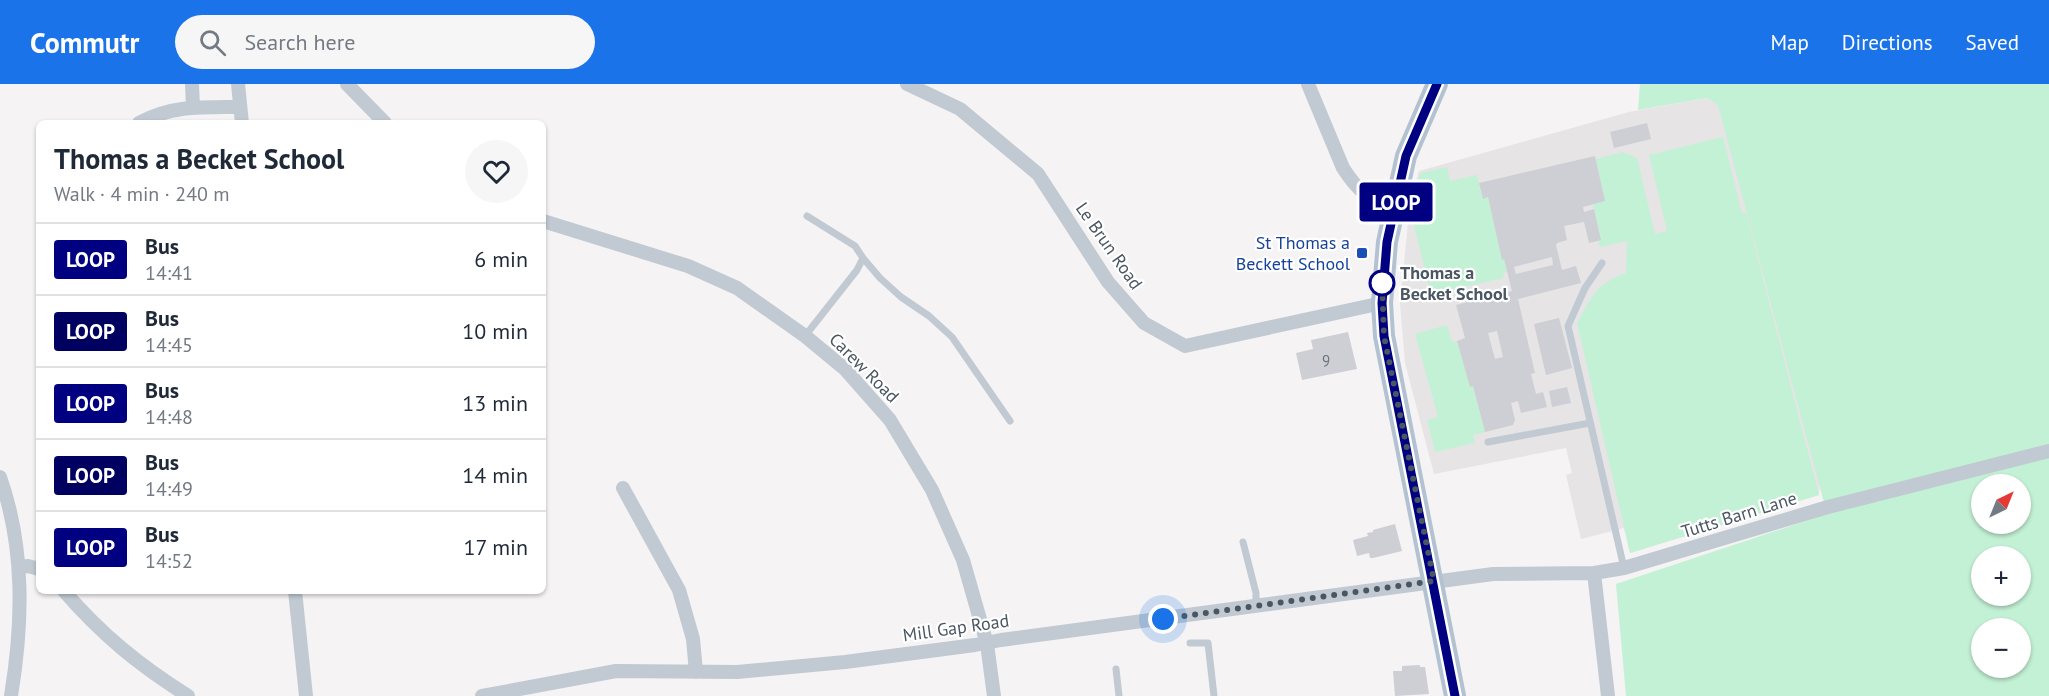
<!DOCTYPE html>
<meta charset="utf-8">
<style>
:root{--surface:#fff;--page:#f6f6f7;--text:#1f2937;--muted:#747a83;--line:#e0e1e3;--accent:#1a73e8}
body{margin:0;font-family:"PT Sans",sans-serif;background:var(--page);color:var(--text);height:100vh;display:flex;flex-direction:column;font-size:22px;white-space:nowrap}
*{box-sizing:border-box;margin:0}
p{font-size:20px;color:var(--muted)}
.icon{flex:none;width:33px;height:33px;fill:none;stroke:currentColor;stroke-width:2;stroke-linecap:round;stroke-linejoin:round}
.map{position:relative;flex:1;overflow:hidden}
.drawer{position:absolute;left:36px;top:36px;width:510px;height:474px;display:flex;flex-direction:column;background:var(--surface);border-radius:9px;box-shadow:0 2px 4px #0004}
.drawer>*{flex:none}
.badge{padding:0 12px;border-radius:4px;font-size:21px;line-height:39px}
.needle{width:39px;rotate:43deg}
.fabs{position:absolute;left:1971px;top:390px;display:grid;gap:12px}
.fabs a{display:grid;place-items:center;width:60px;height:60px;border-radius:50%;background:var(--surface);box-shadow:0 2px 4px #0004;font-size:30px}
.you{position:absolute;width:30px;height:30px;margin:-15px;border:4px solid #fff;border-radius:50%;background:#1a73e8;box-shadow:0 0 0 9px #1a73e833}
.map>.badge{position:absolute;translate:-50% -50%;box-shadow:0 0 0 3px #fff}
.round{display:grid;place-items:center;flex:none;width:63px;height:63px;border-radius:32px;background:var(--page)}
.head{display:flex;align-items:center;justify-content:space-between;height:102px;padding:0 18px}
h1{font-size:28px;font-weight:700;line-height:45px}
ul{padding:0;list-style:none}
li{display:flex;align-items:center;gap:18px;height:72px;padding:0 18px;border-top:2px solid var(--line)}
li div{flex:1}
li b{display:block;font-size:22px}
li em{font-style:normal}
li .badge{min-width:66px;font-weight:700;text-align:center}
header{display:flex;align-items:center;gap:36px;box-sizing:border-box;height:84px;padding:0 30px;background:var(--accent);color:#fff}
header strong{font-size:28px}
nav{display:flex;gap:33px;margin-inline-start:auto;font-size:21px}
.search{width:420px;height:54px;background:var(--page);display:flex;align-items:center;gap:15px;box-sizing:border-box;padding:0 21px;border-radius:33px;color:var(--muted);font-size:22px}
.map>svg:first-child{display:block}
.education{fill:#e6e4e5}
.green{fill:#c3f1d5;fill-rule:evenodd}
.building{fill:#cdcfd5;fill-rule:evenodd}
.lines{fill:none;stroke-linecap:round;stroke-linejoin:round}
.lane{stroke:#c1cad2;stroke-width:7}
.street{stroke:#c1cad2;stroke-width:14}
.primary{stroke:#b3c2d1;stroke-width:22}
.line-casing{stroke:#fff;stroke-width:14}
.line{stroke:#000080;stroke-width:9}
.walk{stroke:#4a5661;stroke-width:6;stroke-dasharray:0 10.8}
.transit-dot{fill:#1a4fb4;stroke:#fff;stroke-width:2}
.stop-dot{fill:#fff;stroke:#000080;stroke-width:3}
.labels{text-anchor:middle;stroke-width:4.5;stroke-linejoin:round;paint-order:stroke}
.number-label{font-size:15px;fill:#6b747e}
.transit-label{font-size:18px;fill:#164399;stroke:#fff;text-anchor:end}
.street-label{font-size:18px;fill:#4a5661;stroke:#fff}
.stop-label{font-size:18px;font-weight:bold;fill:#4a5661;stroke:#fff;text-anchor:start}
</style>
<header>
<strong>Commutr</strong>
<div class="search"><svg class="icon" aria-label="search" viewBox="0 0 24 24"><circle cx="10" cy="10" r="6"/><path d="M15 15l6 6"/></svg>Search here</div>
<nav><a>Map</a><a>Directions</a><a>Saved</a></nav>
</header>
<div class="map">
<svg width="2049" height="612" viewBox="0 0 2049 612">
<rect width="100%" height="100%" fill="#f5f3f3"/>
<!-- education -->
<path class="education" d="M 1708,14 L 1718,20 L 1730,60 L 1820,400 L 1819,411 L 1630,469 L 1624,444 L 1581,455 L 1566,391 L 1572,389 L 1566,364 L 1434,390 L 1405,279 L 1400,220 L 1410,119 L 1419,87 L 1629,28 Z"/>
<!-- green -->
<path class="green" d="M 1640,0 L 2049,0 L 2049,612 L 1626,612 L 1616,500 L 1827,430 L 1718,21 L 1708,14 L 1638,26 ZM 1982,400 L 2020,400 L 2020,440 L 1982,440 ZM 1982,472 L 2020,472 L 2020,512 L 1982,512 ZM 1982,544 L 2020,544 L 2020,584 L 1982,584 Z
M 1723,53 L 1742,129 L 1746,129 L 1819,411 L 1630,469 L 1577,239 C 1593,212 1595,200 1626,189 L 1627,157 L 1600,163 L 1598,156 L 1601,155 L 1593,120 L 1605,117 L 1596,75 L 1623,68 L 1637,74 L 1655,150 L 1667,147 L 1649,71 Z
M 1447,83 L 1450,97 L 1477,91 L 1482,114 L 1488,113 L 1502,175 L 1504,175 L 1507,188 L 1503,189 L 1504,194 L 1431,210 L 1413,138 L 1410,139 L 1414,112 L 1420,89 Z
M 1447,241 L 1452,258 L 1457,257 L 1470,302 L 1473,302 L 1485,348 L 1473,351 L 1475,359 L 1435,368 L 1427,336 L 1438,333 L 1415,250 Z"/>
<!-- building -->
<path class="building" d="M 1647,39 L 1651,55 L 1614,64 L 1610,48 Z
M 1595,72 L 1605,117 L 1583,123 L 1584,128 L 1594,125 L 1601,156 L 1589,159 L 1584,138 L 1564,142 L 1567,156 L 1557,159 L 1556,161 L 1562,186 L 1576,182 L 1581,199 L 1518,215 L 1535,289 L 1531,290 L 1536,310 L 1543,308 L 1547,323 L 1521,329 L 1518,317 L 1511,319 L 1515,336 L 1513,341 L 1485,348 L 1473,302 L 1470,303 L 1457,257 L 1465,254 L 1456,221 L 1512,207 L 1504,175 L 1502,176 L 1488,113 L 1483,115 L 1479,99 ZM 1552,173 L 1553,181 L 1516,190 L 1514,183 ZM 1497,247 L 1503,273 L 1495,275 L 1488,249 Z
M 1559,234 L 1572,284 L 1546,291 L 1534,240 Z
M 1348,248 L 1357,285 L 1302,296 L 1296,269 L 1313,265 L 1311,256 Z
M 1567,303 L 1571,319 L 1552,323 L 1549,307 Z
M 1395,440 L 1402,467 L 1373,474 L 1370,474 L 1369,469 L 1357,472 L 1353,456 L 1368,452 L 1367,449 L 1373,448 L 1373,446 Z
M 1420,581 L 1420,583 L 1425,583 L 1429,610 L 1395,612 L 1393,587 L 1402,587 L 1402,582 Z"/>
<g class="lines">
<!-- lane -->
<path class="lane" d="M 863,174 L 880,194 L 901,213 L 929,232 L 952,253 L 1010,337
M 1602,179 L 1585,204 L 1568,242 L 1624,484
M 805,252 L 857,186 L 863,174 L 855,162 L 807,132
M 1488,358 L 1590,339
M 1243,458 L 1256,509 L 1256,523
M 1190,559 L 1208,559 L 1214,612
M 1116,585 L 1119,612"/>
<!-- street -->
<path class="street" d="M 192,0 L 193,23
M 238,0 L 242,39
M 347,0 L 385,39
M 907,0 L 960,25 L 1038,90 L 1108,198 L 1144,239 L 1185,262 L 1382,219
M 1308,0 L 1343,84 C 1360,110 1365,112 1395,121
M 139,39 C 172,21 203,23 240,23
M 543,137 L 688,182 L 737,204 L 805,252 L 845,285 L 890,336 L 932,406 L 963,476 L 987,560 L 994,612
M 0,393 C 25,464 23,539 11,612
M 623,404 L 679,506 L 693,555 L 696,588
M 19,483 L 28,482 L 39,485
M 1594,489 L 1608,612
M 64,507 C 102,551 139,581 188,612
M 295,507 L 306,612
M 482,612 L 616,587 L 737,588 L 845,578 L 975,561 L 1001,556 L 1493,490 L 1594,489 L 1624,484 L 1828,423 L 2049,367"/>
<!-- primary -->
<path class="primary" d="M 1437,0 L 1406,72 L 1387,158 L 1382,219 L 1384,252 L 1455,612"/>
</g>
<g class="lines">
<defs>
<path id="line" d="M 1437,0 L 1406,72 L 1387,158 L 1382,219 L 1384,252 L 1455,612"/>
</defs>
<!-- line casing -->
<use href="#line" class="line-casing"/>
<!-- line -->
<use href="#line" class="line"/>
<!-- walk -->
<path class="walk" d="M 1163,535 L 1434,497 L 1384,252 L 1382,199"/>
</g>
<!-- markers -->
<rect class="transit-dot" x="1356" y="163" width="12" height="12" rx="3"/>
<circle class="stop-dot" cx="1382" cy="199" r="12"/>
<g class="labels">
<!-- number labels -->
<g class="number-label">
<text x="1326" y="282">9</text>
</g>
<!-- transit labels -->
<g class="transit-label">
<text x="1350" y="165">St Thomas a<tspan x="1350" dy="21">Beckett School</tspan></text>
</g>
<!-- street labels -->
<g class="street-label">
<text transform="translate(1109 162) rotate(55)" y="6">Le Brun Road</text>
<text transform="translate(864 284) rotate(45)" y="6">Carew Road</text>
<text transform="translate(1739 431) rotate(-17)" y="6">Tutts Barn Lane</text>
<text transform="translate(956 544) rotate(-8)" y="6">Mill Gap Road</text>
</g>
<!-- stop labels -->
<g class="stop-label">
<text x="1400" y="195">Thomas a<tspan x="1400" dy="21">Becket School</tspan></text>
</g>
</g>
</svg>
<div class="fabs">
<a><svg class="needle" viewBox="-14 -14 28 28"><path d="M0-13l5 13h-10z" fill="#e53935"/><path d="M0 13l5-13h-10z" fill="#747a83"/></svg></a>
<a>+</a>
<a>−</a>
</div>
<div class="you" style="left:1163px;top:535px"></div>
<b class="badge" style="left:1396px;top:118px;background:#000080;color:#fff">LOOP</b>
<section class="drawer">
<div class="head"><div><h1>Thomas a Becket School</h1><p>Walk · 4 min · 240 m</p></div><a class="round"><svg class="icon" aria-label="heart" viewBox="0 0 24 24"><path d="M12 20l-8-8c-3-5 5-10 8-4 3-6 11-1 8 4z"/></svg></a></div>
<ul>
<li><span class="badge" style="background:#000080;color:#fff">LOOP</span><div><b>Bus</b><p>14:41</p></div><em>6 min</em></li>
<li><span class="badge" style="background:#000060;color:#fff">LOOP</span><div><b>Bus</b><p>14:45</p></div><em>10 min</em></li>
<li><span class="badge" style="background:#000080;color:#fff">LOOP</span><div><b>Bus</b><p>14:48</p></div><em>13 min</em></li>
<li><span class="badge" style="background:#000060;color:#fff">LOOP</span><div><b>Bus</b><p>14:49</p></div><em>14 min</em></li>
<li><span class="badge" style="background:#000080;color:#fff">LOOP</span><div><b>Bus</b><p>14:52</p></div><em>17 min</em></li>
</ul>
</section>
</div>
